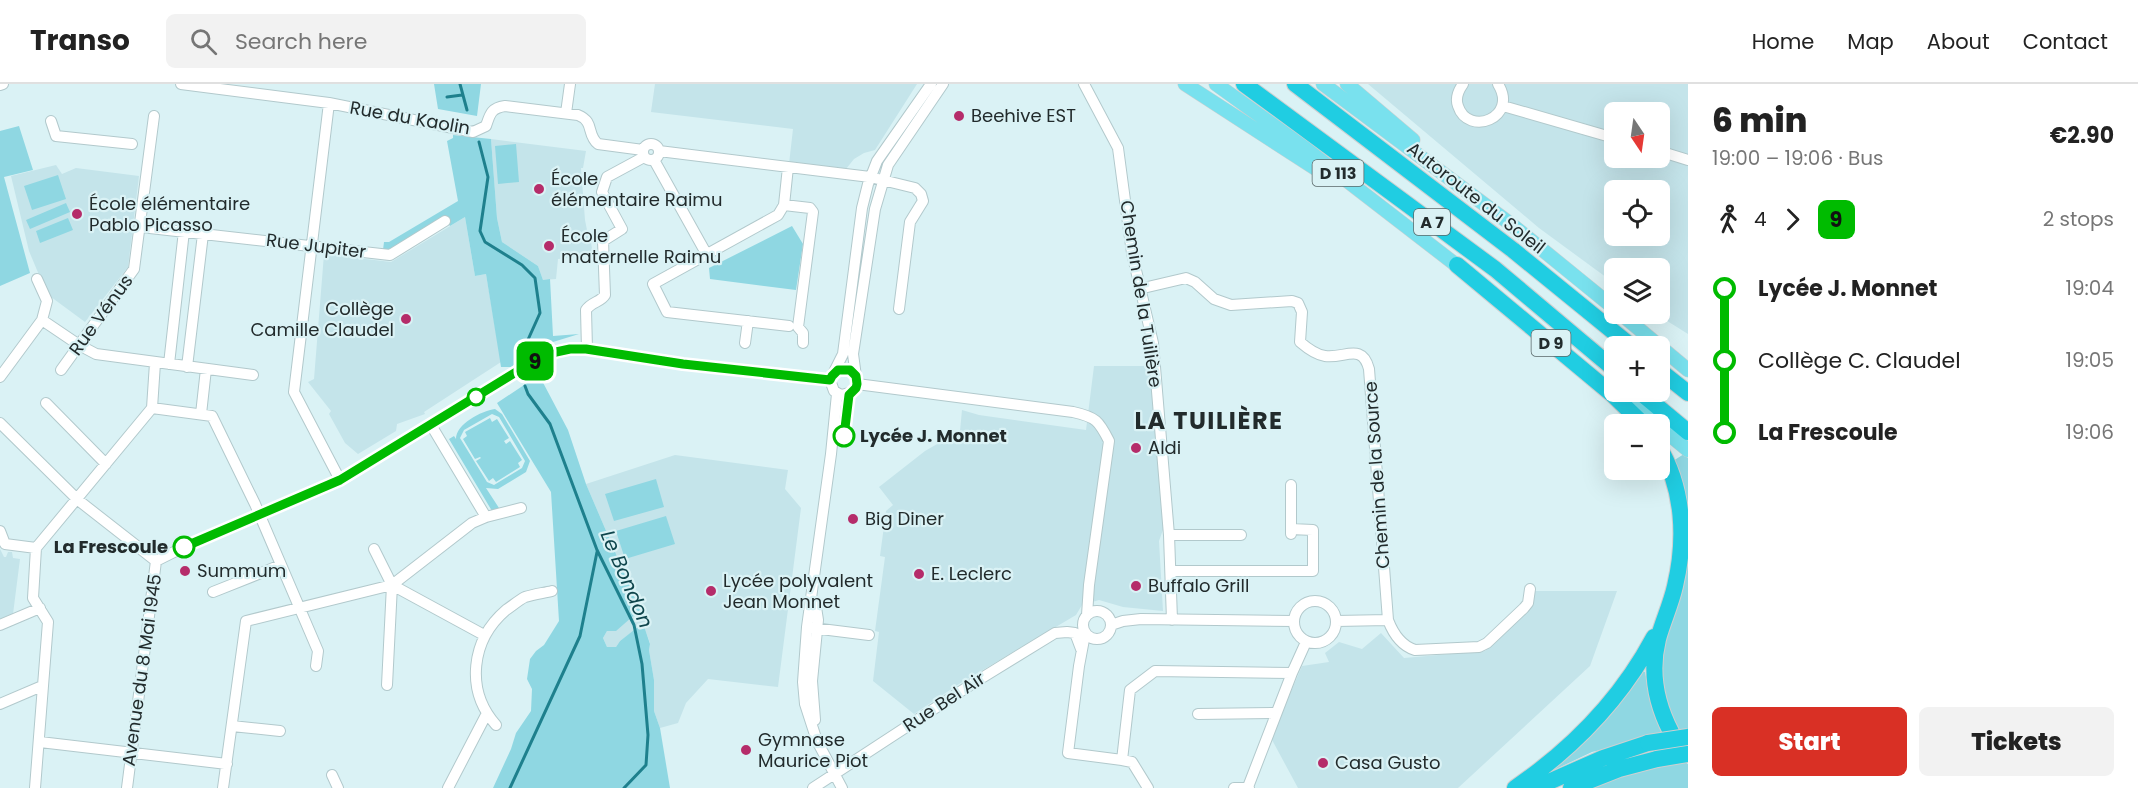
<!DOCTYPE html>
<meta charset="utf-8">
<style>
:root{--surface:#fff;--page:#f2f2f2;--text:#222;--muted:#767676;--line:#e0e0e0;--accent:#d93025}
body{margin:0;font-family:Poppins,sans-serif;background:var(--page);color:var(--text);height:100vh;display:flex;flex-direction:column;font-size:22px;white-space:nowrap}
*{box-sizing:border-box;margin:0}
p{font-size:20px;color:var(--muted)}
.icon{flex:none;width:33px;height:33px;fill:none;stroke:currentColor;stroke-width:2;stroke-linecap:round;stroke-linejoin:round}
.map{position:relative;flex:1;overflow:hidden}
.drawer{display:flex;flex-direction:column;background:var(--surface);width:450px}
.drawer>*{flex:none}
.badge{padding:0 12px;border-radius:9px;font-size:21px;line-height:39px}
.needle{width:39px;rotate:167deg}
.controls{position:absolute;left:1604px;top:18px;display:grid;gap:12px}
.controls a{display:grid;place-items:center;width:66px;height:66px;border-radius:9px;background:var(--surface);box-shadow:0 6px 24px #0002;font-size:30px}
.map>.badge{position:absolute;translate:-50% -50%;box-shadow:0 0 0 3px #fff}
.legs{display:flex;align-items:center;gap:9px;height:66px;padding:0 24px;font-size:20px}
.legs p{margin-inline-start:auto}
.head{display:flex;align-items:center;justify-content:space-between;height:102px;padding:0 24px}
h1{font-size:33px;font-weight:800;line-height:45px}
.button{display:flex;gap:12px;margin-top:auto;padding:12px 24px}
.button a{flex:1;height:69px;border-radius:9px;background:var(--accent);color:#fff;font-size:24px;font-weight:800;line-height:69px;text-align:center}
.button a+a{background:var(--page);color:var(--text)}
ul{padding:0 24px;list-style:none}
li{display:flex;align-items:center;gap:21px;height:72px;font-size:22px}
li i{display:grid;place-items:center;width:9px;height:100%;margin:0 8px;background:currentColor}
li i::after{content:'';width:15px;height:15px;margin:-8px;border:4px solid;border-radius:50%;background:var(--surface)}
li p{margin-inline-start:auto}
li:first-child i{background:linear-gradient(#0000 50%,currentColor 0)}
li:last-child i{background:linear-gradient(currentColor 50%,#0000 0)}
header{display:flex;align-items:center;gap:36px;box-sizing:border-box;height:84px;padding:0 30px;background:var(--surface);border-bottom:2px solid var(--line)}
header strong{font-size:28px}
nav{display:flex;gap:33px;margin-inline-start:auto;font-size:21px}
.search{width:420px;height:54px;background:var(--page);display:flex;align-items:center;gap:15px;box-sizing:border-box;padding:0 21px;border-radius:9px;color:var(--muted);font-size:22px}
main{display:flex;flex:1;min-height:0}
.map>svg:first-child{display:block}
.built{fill:#c4e4ea;fill-rule:evenodd}
.green{fill:#8fd7e2;fill-rule:evenodd}
.lines{fill:none;stroke-linecap:round;stroke-linejoin:round}
.stream{stroke:#1e808d;stroke-width:3}
.minor-casing{stroke:#b2c9cc;stroke-width:12}
.major-casing{stroke:#ced0d1;stroke-width:15}
.highway-casing{stroke:#ced0d1;stroke-width:18}
.minor{stroke:#fff;stroke-width:10}
.major{stroke:#79e1ee;stroke-width:14}
.highway{stroke:#20cde2;stroke-width:16}
.highway-bridge-casing{stroke:#ced0d1;stroke-width:18;stroke-linecap:butt}
.highway-bridge{stroke:#20cde2;stroke-width:16}
.line-1-casing{stroke:#fff;stroke-width:14}
.line-1{stroke:#0b0;stroke-width:9}
.poi-dot{fill:#b52c6a;stroke:#daf2f5;stroke-width:2}
.stop-1-dot{fill:#fff;stroke:#0b0;stroke-width:3}
.labels{text-anchor:middle;stroke-width:4.5;stroke-linejoin:round;paint-order:stroke}
.shield{fill:#daf2f5;stroke:#596768;stroke-width:1.5}
.shield-label{font-size:16px;font-weight:bold;fill:#222b2c}
.poi-label{font-size:18px;fill:#222b2c;stroke:#daf2f5;text-anchor:start}
.street-label{font-size:18px;fill:#222b2c;stroke:#daf2f5}
.stop-label{font-size:18px;font-weight:bold;fill:#222b2c;stroke:#daf2f5;text-anchor:start}
.water-label{font-size:20px;font-style:italic;fill:#0e454c;stroke:#daf2f5}
.district-label{font-size:24px;font-weight:bold;letter-spacing:1.5px;fill:#222b2c;stroke:#daf2f5}
</style>
<header>
<strong>Transo</strong>
<div class="search"><svg class="icon" aria-label="search" viewBox="0 0 24 24"><circle cx="10" cy="10" r="6"/><path d="M15 15l6 6"/></svg>Search here</div>
<nav><a>Home</a><a>Map</a><a>About</a><a>Contact</a></nav>
</header>
<main>
<div class="map">
<svg width="1688" height="704" viewBox="0 0 1688 704">
<rect width="100%" height="100%" fill="#daf2f5"/>
<!-- built -->
<path class="built" d="M 655,0 L 917,0 L 875,66 L 864,69 L 854,75 L 846,85 L 789,80 L 793,45 L 651,28 Z
M 1368,0 L 1688,0 L 1688,250 L 1656,230 L 1659,230 L 1659,184 L 1614,184 L 1614,199 L 1539,144 ZM 1614,28 L 1659,28 L 1659,74 L 1614,74 ZM 1614,106 L 1659,106 L 1659,152 L 1614,152 Z
M 491,55 L 586,67 L 583,84 L 581,84 L 585,136 L 588,151 L 590,151 L 593,172 L 558,175 L 556,195 L 543,196 L 538,182 L 502,158 L 497,134 Z
M 56,81 L 62,90 L 76,84 L 139,92 L 128,183 L 85,238 L 47,210 L 29,167 L 11,92 Z
M 465,133 L 475,192 L 486,190 L 501,278 L 424,328 L 425,330 L 397,340 L 396,347 L 358,370 L 345,359 L 329,330 L 331,327 L 308,298 L 314,295 L 324,170 L 391,178 Z
M 1094,282 L 1150,282 L 1165,440 L 1159,457 L 1163,527 L 1123,523 L 1099,516 L 1082,521 L 1076,531 L 959,600 L 914,630 L 873,597 L 879,548 L 875,547 L 885,473 L 880,472 L 886,427 L 893,421 L 879,403 L 925,367 L 960,347 L 962,326 L 979,331 L 1086,346 Z
M 675,371 L 788,386 L 785,405 L 801,424 L 778,603 L 708,595 L 686,619 L 678,639 L 660,644 L 654,627 L 654,596 L 649,566 L 650,559 L 643,540 L 620,557 L 616,563 L 607,563 L 603,554 L 607,547 L 640,526 L 586,400 Z
M 0,465 L 4,473 L 6,473 L 8,468 L 12,468 L 13,474 L 20,475 L 13,530 L 0,535 Z
M 1534,507 L 1617,507 L 1590,582 L 1458,704 L 1298,704 L 1271,654 L 1302,582 L 1329,578 L 1325,569 L 1339,558 L 1362,565 L 1381,549 L 1404,574 L 1485,567 L 1531,524 Z"/>
<!-- green -->
<path class="green" d="M 434,0 L 481,0 L 477,32 L 438,25 Z
M 19,42 L 33,86 L 4,93 L 30,189 L 0,202 L 0,47 Z
M 453,51 L 491,55 L 497,134 L 502,158 L 538,182 L 543,196 L 550,195 L 553,252 L 579,250 L 553,258 L 511,283 L 501,283 L 486,190 L 475,192 L 465,133 L 450,142 L 444,132 L 389,167 L 383,166 L 384,158 L 389,158 L 458,117 L 447,57 L 453,54 Z
M 516,60 L 519,98 L 498,100 L 495,62 Z
M 58,91 L 66,115 L 32,126 L 24,102 Z
M 66,119 L 70,128 L 30,145 L 26,136 Z
M 68,134 L 73,146 L 40,159 L 36,147 Z
M 792,142 L 803,160 L 796,206 L 710,195 L 709,184 Z
M 539,291 L 568,346 L 586,400 L 640,526 L 616,547 L 607,547 L 603,554 L 607,563 L 616,563 L 620,557 L 643,539 L 650,560 L 649,566 L 654,596 L 654,627 L 660,644 L 670,704 L 493,704 L 511,665 L 516,649 L 531,627 L 532,605 L 527,595 L 530,575 L 536,567 L 544,561 L 559,537 L 551,408 L 497,319 Z
M 495,325 L 502,330 L 530,377 L 526,388 L 498,405 L 486,404 L 499,424 L 492,427 L 449,355 L 454,352 L 456,355 C 456,340 481,327 495,325 ZM 492,330 L 499,333 L 525,377 L 522,384 L 494,401 L 487,398 L 460,354 L 464,346 Z
M 490,334 L 492,338 L 497,335 L 509,354 L 504,357 L 506,360 L 510,357 L 522,376 L 518,379 L 520,383 L 496,398 L 493,394 L 489,397 L 476,377 L 481,374 L 480,373 L 475,375 L 463,355 L 467,352 L 465,348 Z
M 1684,370 L 1688,374 L 1688,647 L 1677,648 L 1666,624 L 1661,573 L 1675,527 L 1673,377 Z
M 656,395 L 664,423 L 614,437 L 605,410 Z
M 666,432 L 675,460 L 625,475 L 616,447 Z
M 1641,586 L 1645,588 L 1653,627 L 1664,651 L 1592,668 L 1554,686 L 1553,682 Z
M 1685,678 L 1688,680 L 1688,704 L 1592,704 L 1634,688 Z"/>
<g class="lines">
<!-- stream -->
<path class="stream" d="M 460,0 L 467,26
M 447,13 L 462,11
M 479,58 L 488,93 L 480,147 L 485,158 L 522,181 L 535,194 L 540,229 L 522,269
M 525,302 L 528,310 L 550,340 L 597,466 L 634,541 L 642,580 L 648,651 L 646,681 L 624,704
M 510,704 L 580,552 L 597,468"/>
<defs>
<path id="minor" d="M 181,0 L 329,19 L 473,48 L 486,42 C 490,30 491,24 505,22 L 578,31 C 595,38 586,50 598,60 L 643,66
M 931,0 L 877,77 L 868,100 L 862,124 L 843,270 L 830,296 L 834,307 L 841,311 L 853,308 L 857,300 L 853,270 L 875,125 L 888,81 L 943,0
M 1084,0 L 1118,64 L 1132,169 L 1153,259 L 1169,451 L 1172,536
M 1463,0 C 1458,7 1455,14 1458,22 C 1468,53 1519,34 1498,0
M 0,1 L 3,0
M 329,19 L 294,308 L 340,396
M 1503,22 L 1614,54
M 566,29 L 570,0
M 51,37 L 56,52 L 132,60
M643 68a8 8 0 1 1 16 0a8 8 0 1 1-16 0Z
M 659,67 L 870,93 L 915,104 L 921,110 L 923,117 L 910,138 L 899,225
M 1659,67 L 1688,76
M 654,76 L 707,171
M 788,83 L 784,121 L 778,131 L 653,200 L 667,228 L 789,242
M 784,121 L 810,124 L 813,128 L 798,243 L 803,249 L 803,259
M 141,143 L 390,171 L 445,137
M 37,195 L 47,217 L 42,236
M 1139,205 L 1186,194 L 1195,198 L 1214,215 L 1231,221 L 1292,217 L 1298,219 L 1302,228 L 1300,258 C 1307,264 1317,271 1325,272 C 1344,275 1362,258 1369,285 L 1388,536 C 1393,549 1402,562 1415,566 L 1479,563 L 1487,559 L 1524,524 L 1528,519 L 1530,505
M 745,259 L 748,237
M 587,265 L 586,226 C 591,218 601,218 605,211 L 603,157 L 622,145 L 602,108 L 607,93 L 644,73
M 169,280 L 184,147
M 187,283 L 203,150
M 61,286 L 134,185 L 154,32
M 0,293 L 42,236 L 79,261 L 96,270 L 253,291
M 857,300 L 1073,328 C 1096,333 1099,337 1109,357 L 1089,501 L 1087,531
M 837,310 L 831,370 L 807,543 L 803,598 L 805,620 L 817,657 L 842,704
M 46,319 L 106,380
M 152,324 L 155,279
M 201,330 L 206,285
M 0,339 L 78,416 L 156,477
M 431,341 L 486,433
M 1291,401 L 1291,445
M 0,447 L 5,460 L 36,464
M 1169,451 L 1241,451
M 374,465 L 392,501 L 484,551
M 156,477 L 184,463 L 340,396 L 534,277 L 556,268 L 570,265 L 587,265 L 683,280 L 830,296
M 1171,487 L 1313,487 L 1313,446 L 1291,445 L 1291,450
M 213,508 L 281,481
M1294 538a21 21 0 1 1 42 0a21 21 0 1 1-42 0Z
M 815,517 L 818,536 L 812,597 L 815,636
M1083 541a14 14 0 1 1 28 0a14 14 0 1 1-28 0Z
M 1336,537 L 1388,536
M 0,541 L 40,524
M 1111,541 L 1123,537 L 1141,535 L 1294,537
M 813,544 L 869,551
M 1085,550 L 1079,582 L 1068,669 L 1122,676 L 1130,606 L 1155,587 L 1292,589 L 1306,558
M 387,601 L 392,501
M 0,620 L 42,602
M 1198,630 L 1275,629
M 496,641 C 465,606 471,556 506,526 C 512,522 519,516 525,513 C 534,510 544,509 552,507
M 232,642 L 280,647
M 40,658 L 227,680
M 1122,676 L 1132,678 L 1148,704
M 332,691 L 338,704
M 1248,703 L 1292,589
M 35,704 L 48,538 L 33,514 L 36,464 L 152,324 L 212,332 L 255,420 L 318,567 L 316,582
M 127,704 L 156,477
M 223,704 L 246,537 L 392,501 L 472,439 L 486,433 L 521,424
M 448,704 L 486,631
M 813,704 L 972,600 L 1055,549 L 1067,548 L 1075,549 L 1081,565
M 1234,704 L 1249,704"/>
<path id="major" d="M 1185,0 L 1327,92
M 1216,0 L 1306,65 L 1464,187
M 1323,0 L 1512,141 L 1614,224
M 1347,0 L 1413,56
M 1621,230 L 1688,286
M 1628,316 L 1658,340
M 1659,342 L 1688,366"/>
<path id="highway" d="M 1244,0 L 1495,185 L 1614,285
M 1295,0 L 1513,166 L 1631,262
M 1457,181 L 1612,310 L 1643,340
M 1659,286 L 1688,309
M 1640,308 L 1688,348
M 1659,363 C 1684,405 1686,456 1675,502 C 1671,520 1663,537 1658,555 C 1650,587 1656,619 1671,648
M 1515,704 C 1572,665 1621,615 1654,553
M 1535,704 L 1603,674 L 1648,659
M 1571,704 L 1619,685 L 1657,675"/>
</defs>
<!-- minor casing -->
<use href="#minor" class="minor-casing"/>
<!-- major casing -->
<use href="#major" class="major-casing"/>
<!-- highway casing -->
<use href="#highway" class="highway-casing"/>
<!-- minor -->
<use href="#minor" class="minor"/>
<!-- major -->
<use href="#major" class="major"/>
<!-- highway -->
<use href="#highway" class="highway"/>
<defs>
<path id="highway-bridge" d="M 1648,659 L 1688,653
M 1657,675 L 1688,670"/>
</defs>
<!-- highway-bridge casing -->
<use href="#highway-bridge" class="highway-bridge-casing"/>
<!-- highway-bridge -->
<use href="#highway-bridge" class="highway-bridge"/>
</g>
<g class="lines">
<defs>
<path id="line-1" d="M 184,463 L 340,396 L 534,277 L 556,268 L 570,265 L 586,265 L 683,280 L 830,296 L 832,292 L 838,286 L 850,286 L 856,292 L 857,300 L 856,304 L 849,311 L 844,352"/>
</defs>
<!-- line-1 casing -->
<use href="#line-1" class="line-1-casing"/>
<!-- line-1 -->
<use href="#line-1" class="line-1"/>
</g>
<!-- markers -->
<g class="poi-dot">
<circle cx="959" cy="32" r="6"/>
<circle cx="539" cy="105" r="6"/>
<circle cx="77" cy="130" r="6"/>
<circle cx="549" cy="162" r="6"/>
<circle cx="406" cy="235" r="6"/>
<circle cx="1136" cy="364" r="6"/>
<circle cx="853" cy="435" r="6"/>
<circle cx="185" cy="487" r="6"/>
<circle cx="919" cy="490" r="6"/>
<circle cx="1136" cy="502" r="6"/>
<circle cx="711" cy="507" r="6"/>
<circle cx="746" cy="666" r="6"/>
<circle cx="1323" cy="679" r="6"/>
</g>
<g class="stop-1-dot">
<circle cx="476" cy="313" r="8"/>
<circle cx="844" cy="352" r="10"/>
<circle cx="184" cy="463" r="10"/>
</g>
<g class="labels">
<!-- shield labels -->
<g class="shield">
<rect x="1312.5" y="76" width="51" height="26" rx="4.5"/>
<rect x="1414" y="125" width="36" height="26" rx="4.5"/>
<rect x="1531.5" y="246" width="39" height="26" rx="4.5"/>
</g>
<g class="shield-label">
<text x="1338" y="95">D 113</text>
<text x="1432" y="144">A 7</text>
<text x="1551" y="265">D 9</text>
</g>
<!-- poi labels -->
<g class="poi-label">
<text x="971" y="38">Beehive EST</text>
<text x="551" y="101">École<tspan x="551" dy="21">élémentaire Raimu</tspan></text>
<text x="89" y="126">École élémentaire<tspan x="89" dy="21">Pablo Picasso</tspan></text>
<text x="561" y="158">École<tspan x="561" dy="21">maternelle Raimu</tspan></text>
<text x="394" y="231" text-anchor="end">Collège<tspan x="394" dy="21">Camille Claudel</tspan></text>
<text x="1148" y="370">Aldi</text>
<text x="865" y="441">Big Diner</text>
<text x="197" y="493">Summum</text>
<text x="931" y="496">E. Leclerc</text>
<text x="723" y="503">Lycée polyvalent<tspan x="723" dy="21">Jean Monnet</tspan></text>
<text x="1148" y="508">Buffalo Grill</text>
<text x="758" y="662">Gymnase<tspan x="758" dy="21">Maurice Piot</tspan></text>
<text x="1335" y="685">Casa Gusto</text>
</g>
<!-- street labels -->
<g class="street-label">
<text transform="translate(410 34) rotate(10)" y="6">Rue du Kaolin</text>
<text transform="translate(1476 114) rotate(38)" y="6">Autoroute du Soleil</text>
<text transform="translate(316 162) rotate(7)" y="6">Rue Jupiter</text>
<text transform="translate(1141 210) rotate(81)" y="6">Chemin de la Tuilière</text>
<text transform="translate(101 231) rotate(-54)" y="6">Rue Vénus</text>
<text transform="translate(1377 391) rotate(-94)" y="6">Chemin de la Source</text>
<text transform="translate(142 586) rotate(-82)" y="6">Avenue du 8 Mai 1945</text>
<text transform="translate(944 618) rotate(-33)" y="6">Rue Bel Air</text>
</g>
<!-- stop labels -->
<g class="stop-label">
<text x="860" y="358">Lycée J. Monnet</text>
<text x="168" y="469" text-anchor="end">La Frescoule</text>
</g>
<!-- water labels -->
<g class="water-label">
<text transform="translate(627 495) rotate(67)" y="7">Le Bondon</text>
</g>
<!-- district labels -->
<g class="district-label">
<text x="1209" y="345">LA TUILIÈRE</text>
</g>
</g>
</svg>
<div class="controls">
<a><svg class="needle" viewBox="-14 -14 28 28"><path d="M0-13l5 13h-10z" fill="#e53935"/><path d="M0 13l5-13h-10z" fill="#767676"/></svg></a>
<a><svg class="icon" aria-label="locate" viewBox="0 0 24 24"><circle cx="12" cy="12" r="6"/><path d="M12 2v4M12 18v4M2 12h4M18 12h4"/></svg></a>
<a><svg class="icon" aria-label="layers" viewBox="0 0 24 24"><path d="M12 4l9 5-9 5-9-5zM3 14l9 5 9-5"/></svg></a>
<a>+</a>
<a>−</a>
</div>
<b class="badge" style="left:535px;top:277px;background:#0b0;color:#111">9</b>
</div>
<section class="drawer">
<div class="head"><div><h1>6 min</h1><p>19:00 – 19:06 · Bus</p></div><b>€2.90</b></div>
<div class="legs"><svg class="icon" aria-label="walk" viewBox="0 0 24 24"><circle cx="13" cy="4" r="2"/><path d="M13 8l-2 6 4 7M11 14l-3 7M7 12l3-4h3l4 4"/></svg>4<svg class="icon" aria-label="forward" viewBox="0 0 24 24"><path d="M9 5l7 7-7 7"/></svg><b class="badge" style="background:#0b0;color:#111">9</b><p>2 stops</p></div>
<ul>
<li><i style="color:#0b0"></i><b>Lycée J. Monnet</b><p>19:04</p></li>
<li><i style="color:#0b0"></i><span>Collège C. Claudel</span><p>19:05</p></li>
<li><i style="color:#0b0"></i><b>La Frescoule</b><p>19:06</p></li>
</ul>
<div class="button"><a>Start</a><a>Tickets</a></div>
</section>
</main>
